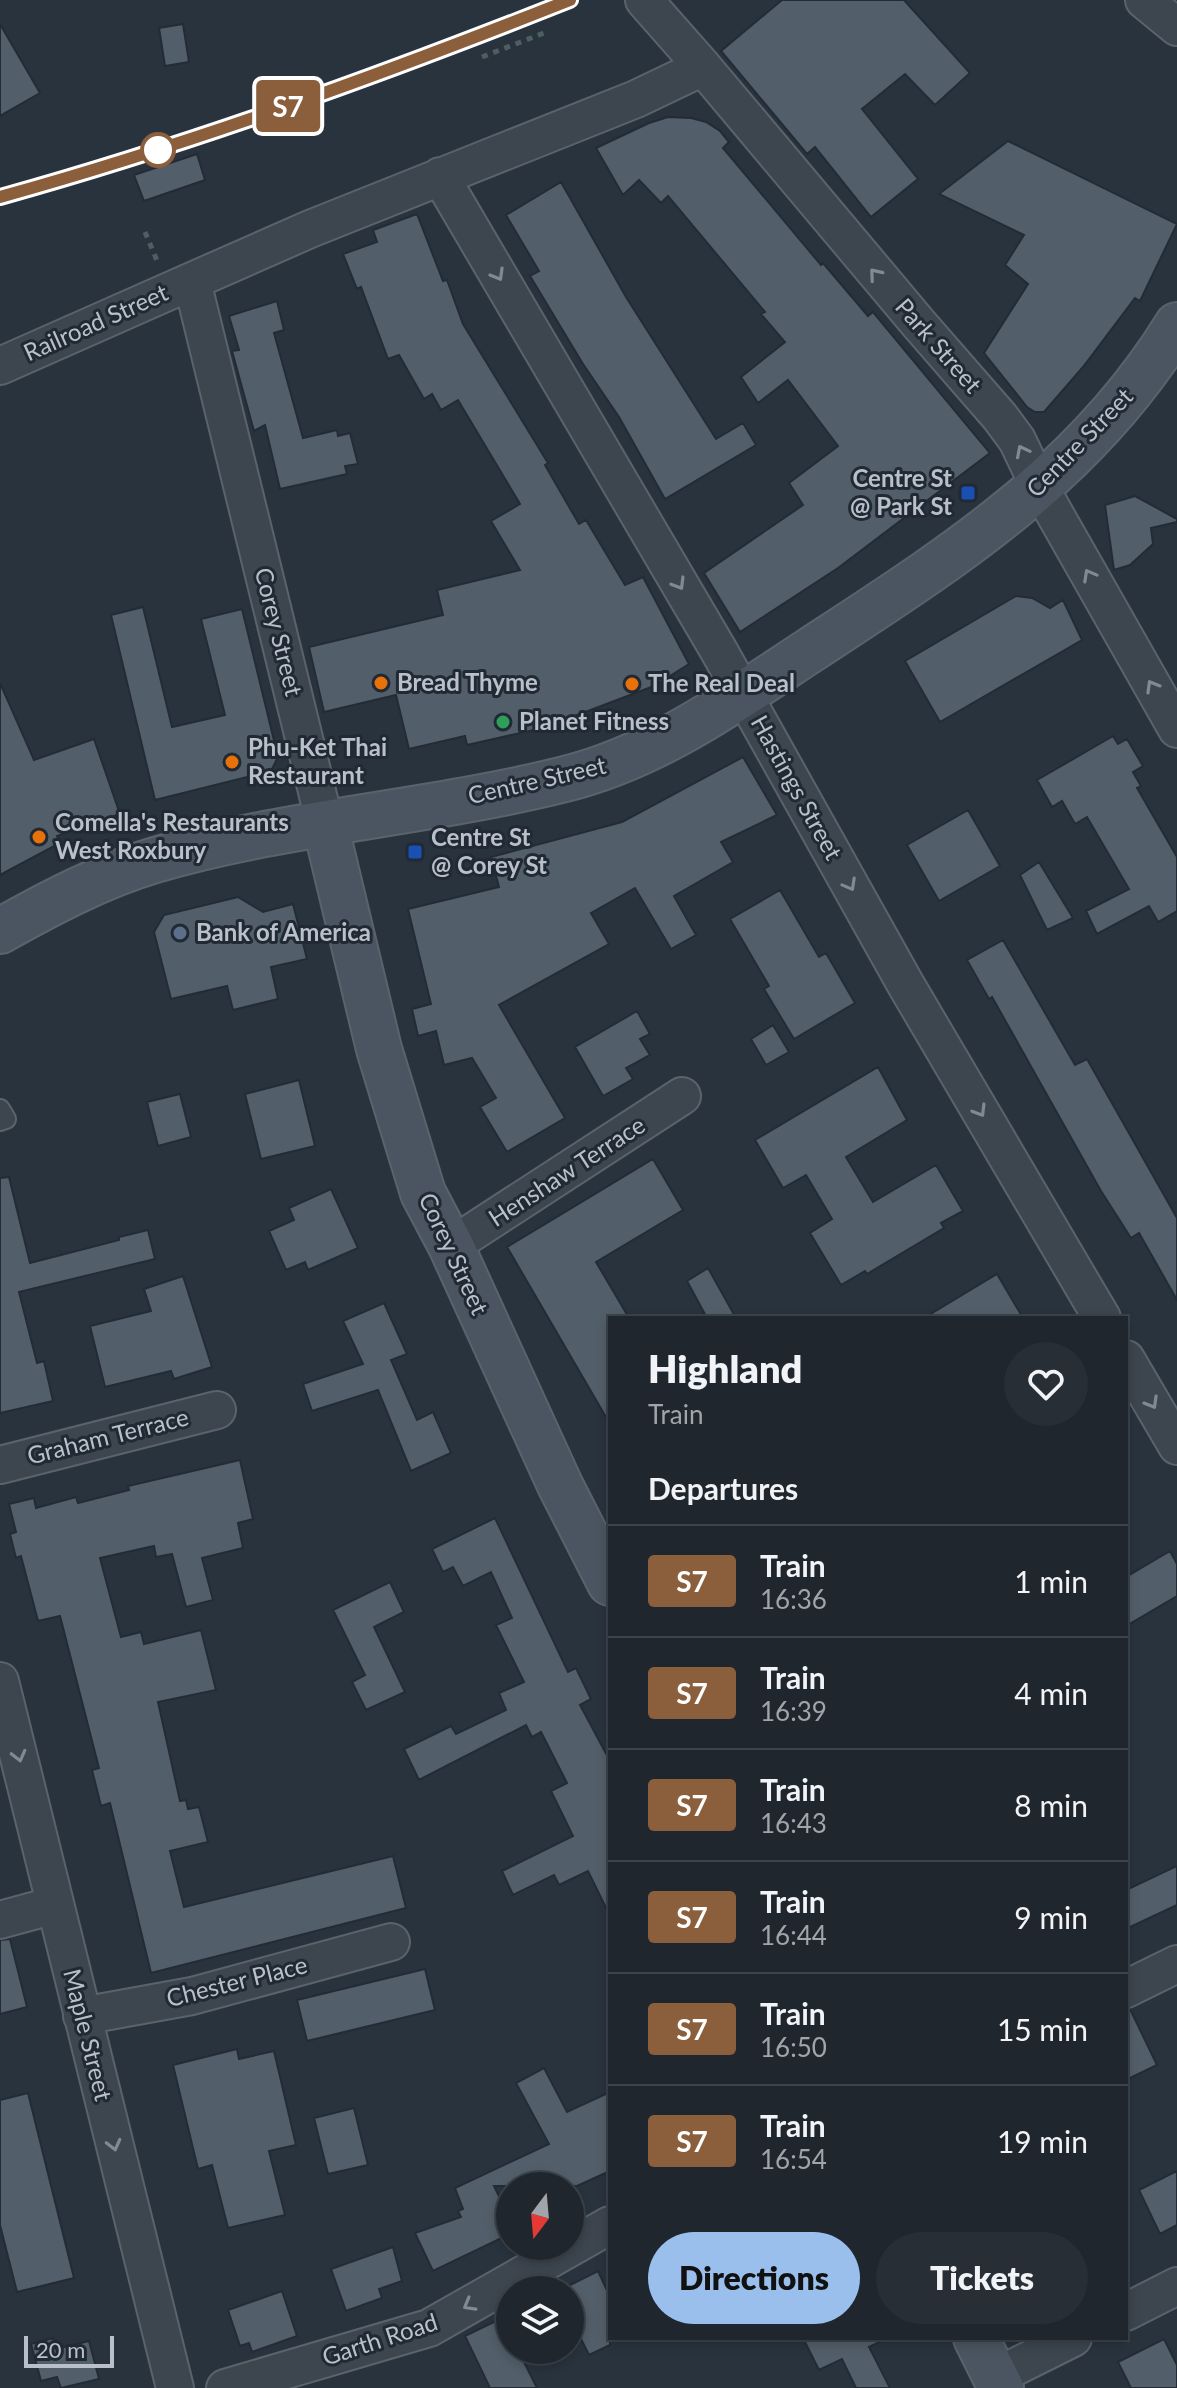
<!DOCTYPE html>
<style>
:root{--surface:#1f262e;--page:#272e36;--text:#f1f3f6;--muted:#a1a5aa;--line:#3c434a;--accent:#9abfed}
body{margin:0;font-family:Lato,sans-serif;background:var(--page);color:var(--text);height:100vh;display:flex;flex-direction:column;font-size:30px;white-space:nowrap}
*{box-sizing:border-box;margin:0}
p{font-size:26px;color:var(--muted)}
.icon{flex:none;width:44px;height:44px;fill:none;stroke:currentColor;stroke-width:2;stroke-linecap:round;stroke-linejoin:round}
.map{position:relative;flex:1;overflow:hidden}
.sheet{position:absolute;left:608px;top:1316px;width:520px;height:1024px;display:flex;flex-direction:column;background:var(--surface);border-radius:0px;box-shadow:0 4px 12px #0003,0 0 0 2px var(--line)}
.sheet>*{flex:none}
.badge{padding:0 16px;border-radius:6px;font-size:28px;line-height:52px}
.needle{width:52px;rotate:196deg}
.tools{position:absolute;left:496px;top:2172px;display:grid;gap:16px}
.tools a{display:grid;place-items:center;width:88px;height:88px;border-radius:50%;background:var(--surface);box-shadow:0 4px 12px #0003,0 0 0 2px var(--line);font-size:40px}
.scale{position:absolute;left:24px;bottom:20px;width:90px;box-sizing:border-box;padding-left:8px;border:4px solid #b9c0c9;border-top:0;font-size:22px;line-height:28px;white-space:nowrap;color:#b9c0c9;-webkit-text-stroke:6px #212a34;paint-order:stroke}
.map>.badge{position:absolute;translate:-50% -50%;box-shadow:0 0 0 4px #fff}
h2{padding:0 40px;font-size:30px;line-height:72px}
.round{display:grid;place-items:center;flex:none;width:84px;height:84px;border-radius:42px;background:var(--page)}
.headline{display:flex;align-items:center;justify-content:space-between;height:136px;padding:0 40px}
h1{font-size:38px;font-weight:800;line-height:60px}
.button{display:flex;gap:16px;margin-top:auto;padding:16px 40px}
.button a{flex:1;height:92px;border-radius:48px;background:var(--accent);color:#111;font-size:32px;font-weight:800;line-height:92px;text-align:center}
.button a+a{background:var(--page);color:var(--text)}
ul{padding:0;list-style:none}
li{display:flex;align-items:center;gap:24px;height:112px;padding:0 40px;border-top:2px solid var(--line)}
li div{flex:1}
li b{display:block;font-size:30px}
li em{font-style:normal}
li .badge{min-width:88px;font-weight:700;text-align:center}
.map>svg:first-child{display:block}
.building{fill:#525e69;stroke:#232c36;stroke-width:2}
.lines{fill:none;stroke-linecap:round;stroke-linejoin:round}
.lane-casing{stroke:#5a636c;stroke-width:22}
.street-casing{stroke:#5a636c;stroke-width:40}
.secondary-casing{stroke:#5a636c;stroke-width:48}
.path{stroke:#4d5f60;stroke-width:5;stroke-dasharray:6 6;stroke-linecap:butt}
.lane{stroke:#3d454f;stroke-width:18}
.street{stroke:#3d454f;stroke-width:36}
.secondary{stroke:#4b5561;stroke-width:44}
.rail-casing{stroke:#616b77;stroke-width:9}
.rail{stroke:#212a34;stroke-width:6;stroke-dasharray:18;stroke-linecap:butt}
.oneway{stroke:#818992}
.line-casing{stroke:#fff;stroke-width:18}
.line{stroke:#8b5e3c;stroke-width:12}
.stop-dot{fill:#fff;stroke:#8b5e3c;stroke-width:4}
.transit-dot{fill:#1a4fb4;stroke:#212a34;stroke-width:3}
.food-dot{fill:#e8710a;stroke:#212a34;stroke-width:3}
.leisure-dot{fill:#2e9e5b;stroke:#212a34;stroke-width:3}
.service-dot{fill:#5c6f8a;stroke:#212a34;stroke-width:3}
.labels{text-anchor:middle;stroke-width:6;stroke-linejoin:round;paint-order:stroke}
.street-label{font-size:24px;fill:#b9c0c9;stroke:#212a34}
.poi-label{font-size:24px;font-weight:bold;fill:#b9c0c9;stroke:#212a34;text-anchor:start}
</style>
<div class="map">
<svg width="1177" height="2388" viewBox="0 0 1177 2388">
<rect width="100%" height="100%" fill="#29333e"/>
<!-- building -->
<path class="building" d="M 782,0 L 904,0 L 970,73 L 935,105 L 905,74 L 862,109 L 918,179 L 871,217 L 815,147 L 807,154 L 721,51 Z
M 0,24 L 40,93 L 0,116 Z
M 183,24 L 189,62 L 165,66 L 159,28 Z
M 668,117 L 691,118 L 706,122 L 720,131 L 729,142 L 723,148 L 821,265 L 823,263 L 868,316 L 873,312 L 990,453 L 838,568 L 740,632 L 704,573 L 803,505 L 789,483 L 838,446 L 788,380 L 758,403 L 741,377 L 785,342 L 761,314 L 765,312 L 668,196 L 661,203 L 639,180 L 623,195 L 596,148 L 649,123 Z
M 1008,141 L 1177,224 L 1140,301 L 1135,298 L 1083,367 L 1044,412 L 1035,412 L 1027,407 L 984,353 L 1028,284 L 1005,265 L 1024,235 L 939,194 Z
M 197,154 L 205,180 L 144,201 L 134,175 Z
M 561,182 L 626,297 L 716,439 L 743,423 L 756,445 L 665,499 L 619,417 L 583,364 L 530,276 L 539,271 L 506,215 Z
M 417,214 L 443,281 L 447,280 L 463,324 L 548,463 L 545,465 L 579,524 L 586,520 L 625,585 L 643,577 L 689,664 L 654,686 L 543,728 L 467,745 L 465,736 L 409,749 L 396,695 L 324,712 L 309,647 L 443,615 L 437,590 L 520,570 L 491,521 L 520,504 L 458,400 L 441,410 L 432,394 L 424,399 L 399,355 L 388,359 L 361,287 L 357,289 L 343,254 L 377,242 L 373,230 Z
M 277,301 L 284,330 L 274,333 L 303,438 L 337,430 L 338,436 L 350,433 L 358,464 L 345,466 L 347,474 L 280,489 L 265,425 L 254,431 L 232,351 L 239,350 L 229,316 Z
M 1135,496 L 1177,519 L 1177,522 L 1151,528 L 1153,544 L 1130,565 L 1114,570 L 1105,505 Z
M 1016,596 L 1032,598 L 1050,608 L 1063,600 L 1082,640 L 940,722 L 905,661 Z
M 143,607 L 172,727 L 225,715 L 201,619 L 242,609 L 278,757 L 271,771 L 155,800 L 111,615 Z
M 0,683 L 34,760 L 94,739 L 120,814 L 57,836 L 60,843 L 0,875 Z
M 1113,736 L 1118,744 L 1127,739 L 1143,766 L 1133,772 L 1141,786 L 1137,788 L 1177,857 L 1177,911 L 1158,922 L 1149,906 L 1097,934 L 1086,911 L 1129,889 L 1087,817 L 1075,824 L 1062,801 L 1052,807 L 1037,780 Z
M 743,757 L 777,815 L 721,842 L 733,862 L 674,896 L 696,935 L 671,949 L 635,888 L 591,913 L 609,944 L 499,1005 L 565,1118 L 507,1152 L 480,1107 L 496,1098 L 472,1058 L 444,1065 L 436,1031 L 418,1036 L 412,1009 L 431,1004 L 408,909 L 499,887 L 491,857 L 622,822 Z
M 968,810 L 1000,866 L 939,901 L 907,845 Z
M 1039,862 L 1073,918 L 1047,930 L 1020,875 Z
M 780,890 L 819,957 L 826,953 L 855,1003 L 794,1039 L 764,989 L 769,986 L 730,919 Z
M 238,897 L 263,912 L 293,904 L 307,959 L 271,967 L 278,999 L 233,1010 L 227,986 L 171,999 L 154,932 L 164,915 Z
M 1003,940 L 1075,1065 L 1087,1059 L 1177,1218 L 1177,1300 L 1139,1233 L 1131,1238 L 1101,1191 L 992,997 L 989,999 L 967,960 Z
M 637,1011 L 650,1034 L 640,1039 L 650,1055 L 626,1068 L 633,1079 L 603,1096 L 575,1047 Z
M 773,1025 L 789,1052 L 766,1065 L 751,1039 Z
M 878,1067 L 907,1120 L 846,1157 L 873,1202 L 936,1165 L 963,1211 L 941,1223 L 944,1228 L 867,1274 L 865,1271 L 841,1285 L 810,1233 L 832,1219 L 806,1175 L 783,1188 L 755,1140 Z
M 299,1080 L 315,1146 L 261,1159 L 245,1094 Z
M 180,1094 L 191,1137 L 158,1146 L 147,1102 Z
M 653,1159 L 683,1210 L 596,1262 L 629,1318 L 610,1318 L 610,1424 L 507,1247 Z
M 9,1177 L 30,1263 L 119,1240 L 119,1237 L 148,1230 L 155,1259 L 19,1292 L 37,1363 L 44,1361 L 53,1401 L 0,1413 L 0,1178 Z
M 331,1189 L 358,1248 L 308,1270 L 305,1262 L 286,1270 L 269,1231 L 294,1220 L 289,1208 Z
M 708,1268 L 736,1318 L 707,1318 L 687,1281 Z
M 997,1274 L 1023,1318 L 924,1318 Z
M 183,1276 L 212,1367 L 174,1379 L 171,1371 L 105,1387 L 90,1326 L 151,1311 L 144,1289 Z
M 384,1303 L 407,1354 L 391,1360 L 417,1420 L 433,1412 L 451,1453 L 411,1471 L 378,1390 L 312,1411 L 303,1384 L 363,1364 L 343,1321 Z
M 240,1460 L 253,1519 L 238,1523 L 243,1548 L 202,1558 L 213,1600 L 186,1607 L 172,1554 L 156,1557 L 154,1546 L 100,1558 L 121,1637 L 141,1632 L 144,1644 L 201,1630 L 216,1690 L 158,1702 L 180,1801 L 186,1800 L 188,1809 L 199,1807 L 208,1842 L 170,1851 L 184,1907 L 393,1856 L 406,1908 L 151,1973 L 110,1803 L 101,1806 L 92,1770 L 99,1768 L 60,1616 L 38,1621 L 21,1556 L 16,1558 L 10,1534 L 16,1532 L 9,1504 L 34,1498 L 36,1508 L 76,1497 L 78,1503 L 129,1490 L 128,1486 Z
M 495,1518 L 568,1672 L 576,1668 L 591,1699 L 580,1705 L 610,1761 L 610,1916 L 588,1871 L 559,1885 L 554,1875 L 513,1895 L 502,1871 L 573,1836 L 551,1791 L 567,1783 L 541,1732 L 532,1737 L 526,1725 L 419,1780 L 404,1749 L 451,1726 L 456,1734 L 506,1710 L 499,1693 L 524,1682 L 496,1625 L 512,1618 L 491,1572 L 463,1586 L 453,1567 L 443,1572 L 432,1549 Z
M 1170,1551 L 1177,1564 L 1177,1596 L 1126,1626 L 1126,1577 Z
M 390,1582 L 404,1612 L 374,1627 L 405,1692 L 366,1710 L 352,1682 L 365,1675 L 333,1610 Z
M 1177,1866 L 1177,1905 L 1126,1929 L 1126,1890 Z
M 10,1939 L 27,2007 L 0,2014 L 0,1940 Z
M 425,1969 L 435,2010 L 307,2041 L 297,2000 Z
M 1130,2009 L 1157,2065 L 1126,2080 L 1126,2010 Z
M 237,2049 L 239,2059 L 274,2051 L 296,2145 L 269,2151 L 285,2215 L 228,2228 L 212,2165 L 198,2169 L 173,2065 Z
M 544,2068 L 567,2112 L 610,2092 L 610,2171 L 577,2186 L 494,2186 L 510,2219 L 510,2234 L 433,2271 L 415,2233 L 461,2217 L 458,2211 L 463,2209 L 455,2188 L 549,2144 L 516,2083 Z
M 28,2093 L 74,2278 L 17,2292 L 0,2225 L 0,2100 Z
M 354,2108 L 368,2165 L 328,2174 L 314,2118 Z
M 1177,2171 L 1177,2225 L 1160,2234 L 1139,2190 Z
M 393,2247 L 402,2281 L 379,2289 L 382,2298 L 346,2311 L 331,2269 Z
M 598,2271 L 610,2297 L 610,2345 L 589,2355 L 570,2317 L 570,2285 Z
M 282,2291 L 297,2336 L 252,2352 L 249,2343 L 240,2346 L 228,2310 Z
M 502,2318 L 510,2333 L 510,2350 L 518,2350 L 537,2388 L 490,2388 L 465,2336 Z
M 53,2338 L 56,2349 L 89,2341 L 99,2379 L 61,2388 L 57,2377 L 41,2381 L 31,2344 Z
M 803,2338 L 888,2338 L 869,2347 L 890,2388 L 856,2388 L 842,2359 L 819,2370 Z
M 1164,2339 L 1177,2365 L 1177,2388 L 1131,2388 L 1118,2362 Z"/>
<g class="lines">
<defs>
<path id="lane" d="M 0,1109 L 6,1119 L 0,1121"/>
<path id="street" d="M 644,0 L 703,67 L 919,324 L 1000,417 L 1017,440 L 1040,488 L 1177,729
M 1144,0 L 1177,27
M 440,176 L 719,651 L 906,985 L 1102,1318
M 0,366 L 192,281
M 325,824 L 192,281 L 310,229 L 636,99 L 703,67
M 451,1246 L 682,1096
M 1126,1359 L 1177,1446
M 0,1465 L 217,1410
M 0,1681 L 175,2388
M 0,1920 L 55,1905
M 1126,1989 L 1177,1964
M 82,2016 L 192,1996 L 391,1942
M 1126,2312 L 1177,2286
M 995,2377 L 1073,2338
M 225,2388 L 429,2328 L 610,2225"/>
<path id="secondary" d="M 325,824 L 379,1049 L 423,1193 L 451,1246 L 560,1485 L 610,1583
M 0,931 C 50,903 101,876 155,860 C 289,821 430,813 565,779 C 657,756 734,700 812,649 C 954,556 1086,473 1177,325
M 976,2338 L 1001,2388"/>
</defs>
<!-- lane casing -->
<use href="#lane" class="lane-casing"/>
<!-- street casing -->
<use href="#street" class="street-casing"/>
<!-- secondary casing -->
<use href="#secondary" class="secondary-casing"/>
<!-- path -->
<path class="path" d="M 482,57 L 549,31
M 145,232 L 158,263"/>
<!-- lane -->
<use href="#lane" class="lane"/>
<!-- street -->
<use href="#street" class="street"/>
<!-- secondary -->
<use href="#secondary" class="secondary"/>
<defs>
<path id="rail" d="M 0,197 C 194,143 383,74 570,0"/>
</defs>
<!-- rail casing -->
<use href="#rail" class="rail-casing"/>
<!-- rail -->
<use href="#rail" class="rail"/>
</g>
<!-- one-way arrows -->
<defs><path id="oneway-chevron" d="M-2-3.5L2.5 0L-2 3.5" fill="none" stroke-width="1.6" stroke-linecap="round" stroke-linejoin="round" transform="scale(2)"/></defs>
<g class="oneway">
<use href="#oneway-chevron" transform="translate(875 274) rotate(-130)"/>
<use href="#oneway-chevron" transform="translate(498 275) rotate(60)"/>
<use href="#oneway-chevron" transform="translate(1022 451) rotate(-117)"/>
<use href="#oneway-chevron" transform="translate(1089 575) rotate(-119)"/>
<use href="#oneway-chevron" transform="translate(679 584) rotate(59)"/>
<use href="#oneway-chevron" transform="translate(1152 686) rotate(-120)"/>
<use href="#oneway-chevron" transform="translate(850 885) rotate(61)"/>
<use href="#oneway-chevron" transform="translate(980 1111) rotate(59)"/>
<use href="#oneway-chevron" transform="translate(1152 1403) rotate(60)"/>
<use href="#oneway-chevron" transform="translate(19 1756) rotate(76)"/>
<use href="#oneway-chevron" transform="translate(114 2145) rotate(76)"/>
<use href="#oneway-chevron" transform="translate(469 2305) rotate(150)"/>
</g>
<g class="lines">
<defs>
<path id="line" d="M 0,197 C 194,143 383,74 570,0"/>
</defs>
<!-- line casing -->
<use href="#line" class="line-casing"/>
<!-- line -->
<use href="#line" class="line"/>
</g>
<!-- markers -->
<circle class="stop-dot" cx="158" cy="150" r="16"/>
<g class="transit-dot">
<rect x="960" y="485" width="16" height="16" rx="4"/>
<rect x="407" y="844" width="16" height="16" rx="4"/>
</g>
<g class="food-dot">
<circle cx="381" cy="683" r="8"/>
<circle cx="632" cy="684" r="8"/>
<circle cx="232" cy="762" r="8"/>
<circle cx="39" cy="837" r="8"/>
</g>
<circle class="leisure-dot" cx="503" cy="722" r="8"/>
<circle class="service-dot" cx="180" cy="933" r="8"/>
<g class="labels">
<!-- street labels -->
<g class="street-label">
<text transform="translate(96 323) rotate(-24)" y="8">Railroad Street</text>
<text transform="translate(938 346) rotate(49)" y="8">Park Street</text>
<text transform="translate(1080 443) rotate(-46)" y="8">Centre Street</text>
<text transform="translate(278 632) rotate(76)" y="8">Corey Street</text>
<text transform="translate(537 781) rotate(-13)" y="8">Centre Street</text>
<text transform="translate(796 788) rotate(61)" y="8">Hastings Street</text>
<text transform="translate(567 1172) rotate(-33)" y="8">Henshaw Terrace</text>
<text transform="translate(453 1254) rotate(65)" y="8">Corey Street</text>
<text transform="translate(108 1437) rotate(-14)" y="8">Graham Terrace</text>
<text transform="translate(237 1982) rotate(-14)" y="8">Chester Place</text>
<text transform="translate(87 2035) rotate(76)" y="8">Maple Street</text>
<text transform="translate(380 2340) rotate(-18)" y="8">Garth Road</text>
</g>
<!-- poi labels -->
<g class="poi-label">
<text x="952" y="487" text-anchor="end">Centre St<tspan x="952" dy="28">@ Park St</tspan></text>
<text x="397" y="691">Bread Thyme</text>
<text x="648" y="692">The Real Deal</text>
<text x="519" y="730">Planet Fitness</text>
<text x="248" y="756">Phu-Ket Thai<tspan x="248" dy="28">Restaurant</tspan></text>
<text x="55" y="831">Comella's Restaurants<tspan x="55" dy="28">West Roxbury</tspan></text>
<text x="431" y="846">Centre St<tspan x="431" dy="28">@ Corey St</tspan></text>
<text x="196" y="941">Bank of America</text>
</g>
</g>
</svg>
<div class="tools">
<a><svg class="needle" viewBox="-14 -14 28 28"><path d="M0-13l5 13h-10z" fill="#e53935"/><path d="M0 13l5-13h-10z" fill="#a1a5aa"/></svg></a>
<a><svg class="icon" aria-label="layers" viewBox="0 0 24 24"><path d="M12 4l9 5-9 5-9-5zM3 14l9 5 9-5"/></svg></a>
</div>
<div class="scale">20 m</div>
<b class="badge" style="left:288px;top:106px;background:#8b5e3c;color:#fff">S7</b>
<section class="sheet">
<div class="headline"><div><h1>Highland</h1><p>Train</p></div><a class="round"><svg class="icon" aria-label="heart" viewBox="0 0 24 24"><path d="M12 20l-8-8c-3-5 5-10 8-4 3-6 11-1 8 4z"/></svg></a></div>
<h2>Departures</h2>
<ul>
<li><span class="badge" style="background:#8b5e3c;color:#fff">S7</span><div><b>Train</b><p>16:36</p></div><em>1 min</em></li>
<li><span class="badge" style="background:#8b5e3c;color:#fff">S7</span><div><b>Train</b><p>16:39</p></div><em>4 min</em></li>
<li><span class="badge" style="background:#8b5e3c;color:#fff">S7</span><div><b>Train</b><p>16:43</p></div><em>8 min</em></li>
<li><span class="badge" style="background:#8b5e3c;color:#fff">S7</span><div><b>Train</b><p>16:44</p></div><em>9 min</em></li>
<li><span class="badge" style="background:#8b5e3c;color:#fff">S7</span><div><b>Train</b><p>16:50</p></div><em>15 min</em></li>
<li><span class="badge" style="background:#8b5e3c;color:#fff">S7</span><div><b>Train</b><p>16:54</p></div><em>19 min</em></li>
</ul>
<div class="button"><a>Directions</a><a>Tickets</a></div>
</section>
</div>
